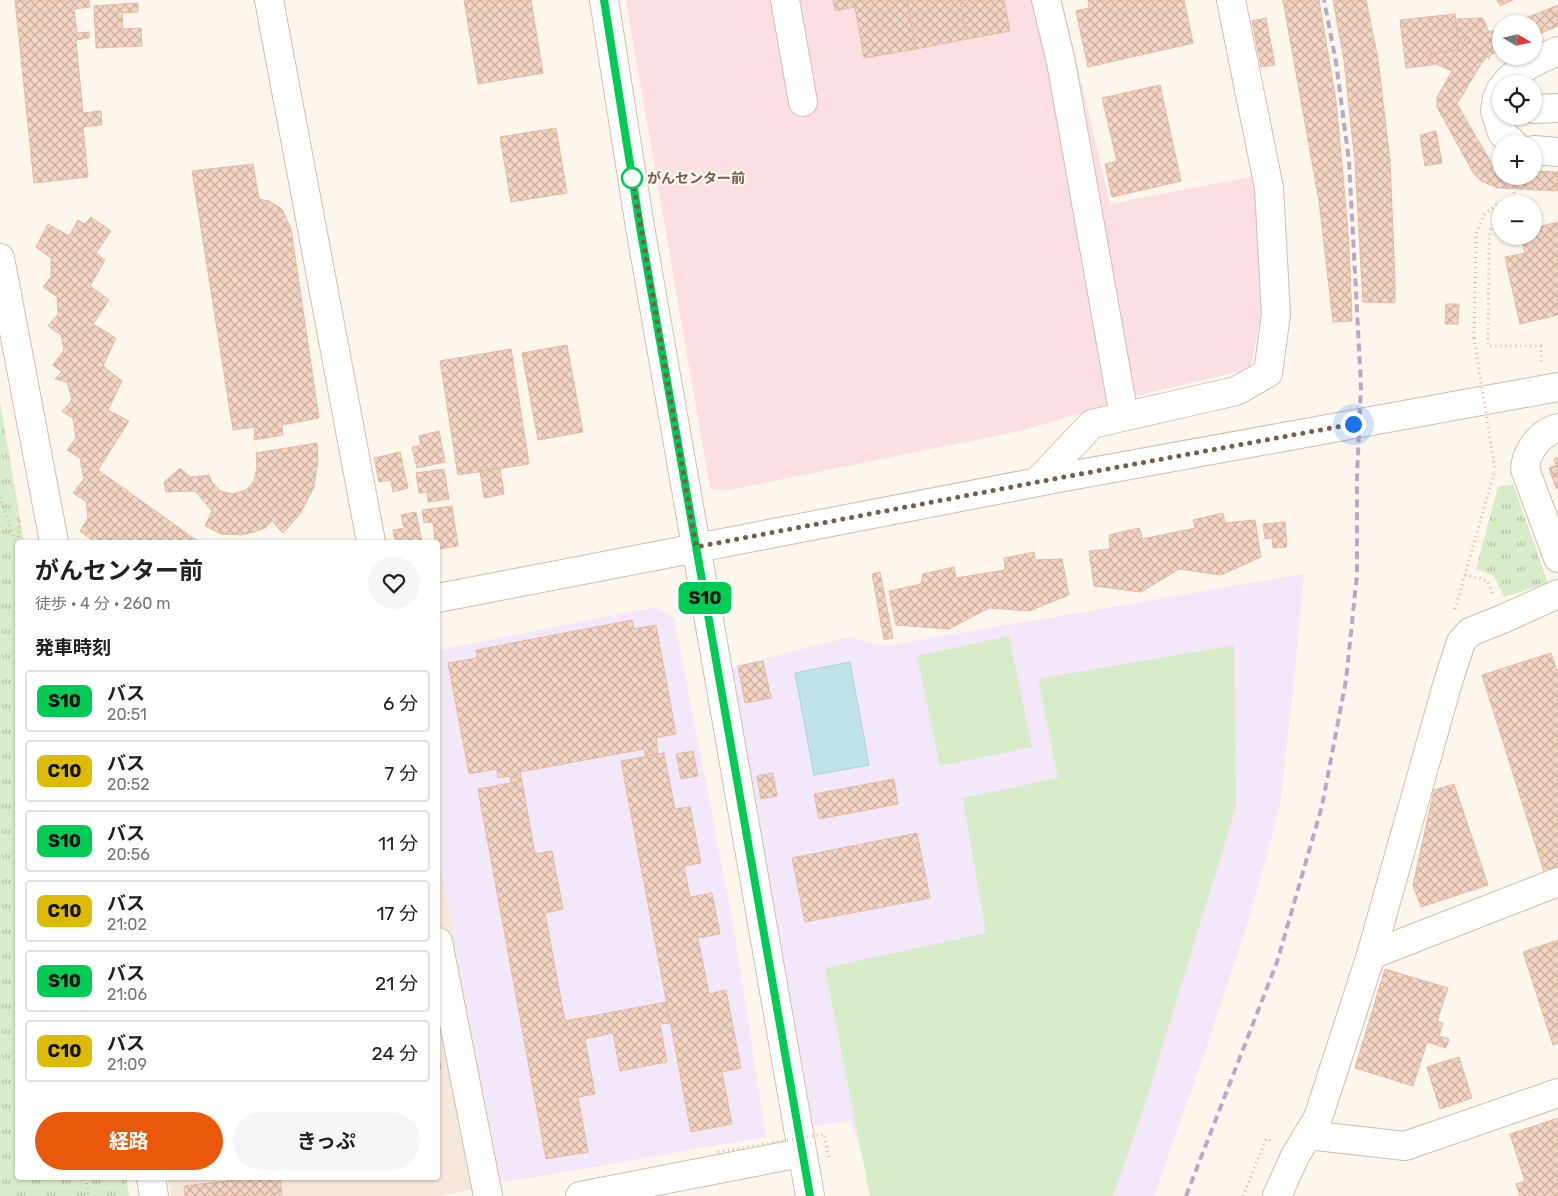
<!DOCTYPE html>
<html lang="ja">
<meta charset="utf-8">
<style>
:root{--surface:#fff;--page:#f6f6f6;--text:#202124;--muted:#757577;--line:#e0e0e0;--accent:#ea580c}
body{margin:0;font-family:Rubik,"Noto Sans JP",sans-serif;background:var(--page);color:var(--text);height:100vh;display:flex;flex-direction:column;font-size:19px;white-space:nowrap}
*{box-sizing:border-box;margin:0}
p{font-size:16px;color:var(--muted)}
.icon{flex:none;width:28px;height:28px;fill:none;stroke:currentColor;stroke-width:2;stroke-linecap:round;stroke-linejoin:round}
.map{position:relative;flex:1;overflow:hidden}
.sheet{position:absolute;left:15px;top:540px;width:425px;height:640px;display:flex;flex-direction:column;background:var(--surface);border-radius:5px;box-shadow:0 1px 4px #0004}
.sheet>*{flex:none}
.badge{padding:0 10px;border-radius:8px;font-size:18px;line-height:32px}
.needle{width:32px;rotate:99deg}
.tools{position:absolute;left:1492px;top:15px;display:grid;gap:10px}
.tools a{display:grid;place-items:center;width:50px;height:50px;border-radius:50%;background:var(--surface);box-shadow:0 1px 4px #0004;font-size:25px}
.you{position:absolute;width:25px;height:25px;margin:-12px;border:4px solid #fff;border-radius:50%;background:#1a73e8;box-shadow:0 0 0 8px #1a73e833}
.map>.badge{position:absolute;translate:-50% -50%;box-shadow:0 0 0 2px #fff}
h2{padding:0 20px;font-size:19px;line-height:45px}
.round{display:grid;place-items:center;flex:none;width:52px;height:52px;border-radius:26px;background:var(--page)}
.summary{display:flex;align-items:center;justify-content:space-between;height:85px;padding:0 20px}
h1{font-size:24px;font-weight:700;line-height:38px}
.primary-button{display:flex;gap:10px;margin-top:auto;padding:10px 20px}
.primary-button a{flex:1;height:58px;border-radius:30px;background:var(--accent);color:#fff;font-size:20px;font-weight:700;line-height:58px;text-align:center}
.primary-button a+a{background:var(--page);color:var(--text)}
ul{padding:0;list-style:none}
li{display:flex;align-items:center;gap:15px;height:62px;margin:0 10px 8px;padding:0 10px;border:2px solid var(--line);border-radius:5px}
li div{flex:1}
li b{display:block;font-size:19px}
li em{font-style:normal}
li .badge{min-width:55px;font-weight:700;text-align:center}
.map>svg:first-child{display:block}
.residential{fill:#f5e8da}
.education{fill:#f3e8fa}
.medical{fill:#fbdfe3}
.grass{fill:url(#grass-tufts)}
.pitch{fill:#d8ecc9}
.water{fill:#bfe3e8;stroke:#a5d3da}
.building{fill:url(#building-cross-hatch);stroke:#e6bba3}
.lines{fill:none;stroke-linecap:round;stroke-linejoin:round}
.minor-casing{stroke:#d1beb0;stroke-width:30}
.path{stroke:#d9b8a5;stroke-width:3;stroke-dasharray:1 4;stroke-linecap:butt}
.minor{stroke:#fff;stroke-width:28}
.rail{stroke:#b9a8c9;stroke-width:4;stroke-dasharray:8 5;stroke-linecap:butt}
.path-bridge{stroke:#d9b8a5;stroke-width:3;stroke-dasharray:1 4;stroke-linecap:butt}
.line-casing{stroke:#fff;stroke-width:11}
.line{stroke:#0c5;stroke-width:8}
.walk{stroke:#7a5c4d;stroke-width:5;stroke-dasharray:0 9}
.stop-dot{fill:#fff;stroke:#0c5;stroke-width:2.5}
.labels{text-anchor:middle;stroke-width:4;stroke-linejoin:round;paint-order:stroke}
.stop-label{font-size:14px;font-weight:bold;fill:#7a5c4d;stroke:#fffaf3;text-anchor:start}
</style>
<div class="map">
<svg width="1558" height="1196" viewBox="0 0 1558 1196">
<defs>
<pattern id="grass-tufts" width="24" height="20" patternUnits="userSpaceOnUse" patternTransform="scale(1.25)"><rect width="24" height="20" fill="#d8ecc9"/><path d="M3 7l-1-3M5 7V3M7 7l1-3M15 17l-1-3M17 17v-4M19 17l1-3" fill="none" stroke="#b4c2a5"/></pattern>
<pattern id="building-cross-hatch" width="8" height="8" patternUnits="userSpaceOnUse" patternTransform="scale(1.25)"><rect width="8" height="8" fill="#f3d5c3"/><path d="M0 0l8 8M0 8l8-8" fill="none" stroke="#cab0a1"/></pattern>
</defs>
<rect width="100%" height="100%" fill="#fdf6ec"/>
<!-- residential -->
<path class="residential" d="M 438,852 L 501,1183 L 441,1196 L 171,1196 L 168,1178 L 438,1178 Z"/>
<!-- education -->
<path class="education" d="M 1304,574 L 1293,691 L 1280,806 L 1251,913 L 1205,1052 L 1154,1196 L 874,1196 L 851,1121 L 811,1127 L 802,1066 L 770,884 L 753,817 L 727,668 L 850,637 L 885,646 Z
M 656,607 L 674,618 L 733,922 L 766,1137 L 501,1183 L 438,852 L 438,650 Z"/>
<!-- medical -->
<path class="medical" d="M 626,0 L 1062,0 L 1110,204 L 1255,176 L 1263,307 L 1250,369 L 1152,392 L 1024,430 L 729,490 L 710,489 Z"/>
<!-- grass -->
<path class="grass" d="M 0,401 L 24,542 L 18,542 L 18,1178 L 126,1178 L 129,1196 L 0,1196 Z
M 1513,484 L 1548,583 L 1504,597 L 1493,575 L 1476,569 L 1498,487 Z"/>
<!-- pitch -->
<path class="pitch" d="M 1009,636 L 1032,747 L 940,766 L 917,656 Z
M 1234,645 L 1236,807 L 1143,1110 L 1113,1196 L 870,1196 L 825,968 L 986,933 L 963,798 L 1058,778 L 1038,679 Z"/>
<!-- water -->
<path class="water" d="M 850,662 L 869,765 L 814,775 L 795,673 Z"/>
<!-- building -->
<path class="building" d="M 15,0 L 89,0 L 90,7 L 74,9 L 77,33 L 89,32 L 89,38 L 76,40 L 83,113 L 101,111 L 102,125 L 83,127 L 88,177 L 34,183 Z
M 464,0 L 531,0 L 543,73 L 478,84 Z
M 833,0 L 907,0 L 916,49 L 864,58 L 855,7 L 835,11 Z
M 907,0 L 960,0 L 967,39 L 916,49 Z
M 960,0 L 1004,0 L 1010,31 L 967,39 Z
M 1088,0 L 1184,0 L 1193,43 L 1088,67 L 1076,11 L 1089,8 Z
M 1283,0 L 1319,0 L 1336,101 L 1343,175 L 1349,245 L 1352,321 L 1333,322 L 1319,201 Z
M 1333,0 L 1366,0 L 1378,59 L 1390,161 L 1395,281 L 1395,303 L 1363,302 L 1355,162 L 1344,60 Z
M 1497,0 L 1513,0 L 1500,6 Z
M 138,3 L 138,12 L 122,13 L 123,29 L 141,28 L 142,46 L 96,48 L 94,6 Z
M 1558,5 L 1558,26 L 1534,36 L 1534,24 L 1511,24 Z
M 1455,14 L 1459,50 L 1430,54 L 1431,65 L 1406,68 L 1400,20 Z
M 1266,18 L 1275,65 L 1261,67 L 1252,21 Z
M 1483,18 L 1489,32 L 1501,28 L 1501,49 L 1487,57 L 1481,64 L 1457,104 L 1492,164 L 1495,167 L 1501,169 L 1501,176 L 1534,176 L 1534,171 L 1558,172 L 1558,191 L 1498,188 L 1481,181 L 1474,174 L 1437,107 L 1437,97 L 1452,71 L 1436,64 L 1431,65 L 1430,54 L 1459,50 L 1455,19 Z
M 1160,85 L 1181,181 L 1112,197 L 1105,164 L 1117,161 L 1102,98 Z
M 556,128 L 567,193 L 511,202 L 500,137 Z
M 1436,131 L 1442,163 L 1425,166 L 1420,135 Z
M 253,164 L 259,199 L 269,201 L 282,209 L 291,229 L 319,418 L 282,425 L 283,435 L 254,440 L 255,427 L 233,430 L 192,171 Z
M 91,217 L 111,231 L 96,253 L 105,260 L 90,286 L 109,300 L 93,324 L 116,338 L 103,366 L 122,381 L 108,410 L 129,421 L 98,470 L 199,542 L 94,542 L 80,531 L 88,518 L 86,501 L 73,493 L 84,479 L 80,458 L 67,450 L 76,438 L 73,418 L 62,411 L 72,400 L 67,382 L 55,379 L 62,372 L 53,365 L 64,350 L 61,335 L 48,326 L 58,314 L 57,297 L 43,287 L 51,277 L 51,258 L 36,247 L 48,224 L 69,236 L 78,220 L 85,224 Z
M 1558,222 L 1558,315 L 1520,324 L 1505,257 L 1525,253 L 1521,236 L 1534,236 L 1534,228 Z
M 1446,304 L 1459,304 L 1458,324 L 1445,324 Z
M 567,345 L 583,432 L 538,440 L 522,353 Z
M 511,349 L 529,464 L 458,475 L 440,361 Z
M 439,431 L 445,462 L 417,468 L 412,447 L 421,445 L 419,436 Z
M 317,443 L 318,460 L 314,487 L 300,514 L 283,533 L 272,521 L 265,528 L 254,532 L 242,535 L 221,534 L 205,526 L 212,511 L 195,491 L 166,492 L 164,482 L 180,468 L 191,477 L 209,475 L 212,482 L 220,491 L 233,494 L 246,490 L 254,481 L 257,467 L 256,453 Z
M 400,452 L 408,488 L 393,492 L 391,480 L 379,482 L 374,458 Z
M 1558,457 L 1558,489 L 1556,488 L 1549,468 L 1556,465 L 1554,459 Z
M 500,468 L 504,494 L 484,498 L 480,471 Z
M 444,469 L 449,499 L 428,502 L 427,492 L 419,493 L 416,473 Z
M 452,506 L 458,546 L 438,549 L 438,542 L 435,542 L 433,522 L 424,523 L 422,510 Z
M 416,512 L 422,542 L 395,542 L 393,530 L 404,528 L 401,515 Z
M 1223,513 L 1225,523 L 1255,520 L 1261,557 L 1221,575 L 1179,569 L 1141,592 L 1094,586 L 1089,551 L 1110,549 L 1109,535 L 1139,528 L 1143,539 L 1195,528 L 1193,520 Z
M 1285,522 L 1287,547 L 1273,548 L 1272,538 L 1265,539 L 1263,524 Z
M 1034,552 L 1035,560 L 1062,559 L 1069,595 L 1029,611 L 989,608 L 949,629 L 896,625 L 889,591 L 921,584 L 923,574 L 954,567 L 956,578 L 1005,570 L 1004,558 Z
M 880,572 L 893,638 L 884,640 L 872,574 Z
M 632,620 L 634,629 L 656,625 L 676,734 L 656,738 L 658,754 L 645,756 L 644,749 L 520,772 L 522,781 L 511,783 L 510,776 L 498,778 L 497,769 L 469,774 L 448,663 L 477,658 L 476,650 Z
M 1551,653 L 1558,674 L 1558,870 L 1545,875 L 1482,675 Z
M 763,661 L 771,698 L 745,703 L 738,666 Z
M 693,751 L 698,776 L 681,779 L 676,754 Z
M 664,753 L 675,809 L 690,807 L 701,863 L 684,866 L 690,897 L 712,893 L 720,934 L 698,938 L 709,994 L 726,990 L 741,1068 L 722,1072 L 732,1124 L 691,1132 L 621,761 Z
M 773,773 L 777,796 L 761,799 L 757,776 Z
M 894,779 L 898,804 L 819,819 L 814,794 Z
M 522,781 L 535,854 L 552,851 L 563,909 L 545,913 L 565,1021 L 666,1002 L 670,1023 L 660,1024 L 667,1062 L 620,1071 L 613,1033 L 585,1039 L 595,1094 L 578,1097 L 588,1152 L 546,1159 L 478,789 Z
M 1454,784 L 1488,885 L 1421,907 L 1413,885 L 1434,790 Z
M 917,833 L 930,898 L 805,922 L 792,858 Z
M 1558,940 L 1558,1043 L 1553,1045 L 1523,952 Z
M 1385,969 L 1448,988 L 1437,1021 L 1443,1023 L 1439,1036 L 1449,1039 L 1446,1048 L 1427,1042 L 1413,1086 L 1355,1068 Z
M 438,1049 L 441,1069 L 438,1070 Z
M 1459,1057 L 1472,1098 L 1440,1109 L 1427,1067 Z
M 1558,1118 L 1558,1196 L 1520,1196 L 1516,1184 L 1525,1181 L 1510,1134 Z
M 253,1178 L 280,1178 L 282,1195 L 185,1196 L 184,1186 Z"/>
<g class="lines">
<defs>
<path id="minor" d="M 269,0 L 371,542
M 604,0 L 640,227 L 810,1196
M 785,0 L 803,102
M 1046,0 L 1061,62 L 1124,416
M 1505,84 C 1519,68 1539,59 1558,51
M 1501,89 L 1497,98 L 1495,111 L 1502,133 L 1514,144
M 1534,109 L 1558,108
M 1534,150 L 1558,152
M 0,258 L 54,542
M 1558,428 C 1541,432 1526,451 1525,469 L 1558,558
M 1037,482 L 1092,424 L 1236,391 L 1268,373 L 1276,314 L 1269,188 L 1231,0
M 438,598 L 1064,477 L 1558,387
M 438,942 L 488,1196
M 1371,955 L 1558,882
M 1308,1135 L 1405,1146 L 1558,1093
M 151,1178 L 154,1196
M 580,1196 L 801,1153
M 1277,1196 L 1295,1156 L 1318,1118 L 1371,955 L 1448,682 L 1461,642 L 1470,632 L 1505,618 L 1558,594"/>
</defs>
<!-- minor casing -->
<use href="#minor" class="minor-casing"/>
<!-- path -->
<path class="path" d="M 1457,33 L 1490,59
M 1513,203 L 1516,176
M 1505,204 L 1513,203
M 1501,218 L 1491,227 L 1489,239 L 1488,346 L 1541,346 L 1541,362
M 1474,338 L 1476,234 L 1484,215 L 1496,205 L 1501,204
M 0,497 L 18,550
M 18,542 L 20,519
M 1465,575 L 1487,581 L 1493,593
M 1455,609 L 1495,470
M 86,1178 L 89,1196
M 1243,1196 L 1266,1139 L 1271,1141"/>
<!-- minor -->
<use href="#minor" class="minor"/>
<!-- rail -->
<path class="rail" d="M 1186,1196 L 1277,962 L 1322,806 L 1346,680 L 1357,575 L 1357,477 L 1361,385 L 1349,161 L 1336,62 L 1324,0"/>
<!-- path-bridge -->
<path class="path-bridge" d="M 1474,338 L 1495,470
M 718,1152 L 824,1134 L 829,1159"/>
</g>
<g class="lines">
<defs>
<path id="line" d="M 604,0 L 640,227 L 810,1196"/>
</defs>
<!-- line casing -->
<use href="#line" class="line-casing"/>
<!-- line -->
<use href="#line" class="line"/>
<!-- walk -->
<path class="walk" d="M 632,178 L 631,170 L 696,547 L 1064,477 L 1353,424"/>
</g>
<!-- markers -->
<circle class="stop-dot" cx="632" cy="178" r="10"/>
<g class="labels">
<!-- stop labels -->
<g class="stop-label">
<text x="647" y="183">がんセンター前</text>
</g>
</g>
</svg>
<div class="tools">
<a><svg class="needle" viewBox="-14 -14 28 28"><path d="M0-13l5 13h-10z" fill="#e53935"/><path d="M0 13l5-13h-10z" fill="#757577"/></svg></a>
<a><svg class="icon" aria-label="locate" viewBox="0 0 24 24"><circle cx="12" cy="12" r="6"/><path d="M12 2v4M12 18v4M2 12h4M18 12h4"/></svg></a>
<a>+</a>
<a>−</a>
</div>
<div class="you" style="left:1353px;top:424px"></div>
<b class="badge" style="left:705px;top:598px;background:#0c5;color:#111">S10</b>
<section class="sheet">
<div class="summary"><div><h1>がんセンター前</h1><p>徒歩 · 4 分 · 260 m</p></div><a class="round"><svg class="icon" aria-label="heart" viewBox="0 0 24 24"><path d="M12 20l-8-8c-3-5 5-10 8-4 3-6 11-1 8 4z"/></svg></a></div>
<h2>発車時刻</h2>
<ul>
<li><span class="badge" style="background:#0c5;color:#111">S10</span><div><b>バス</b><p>20:51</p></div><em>6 分</em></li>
<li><span class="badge" style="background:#db0;color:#111">C10</span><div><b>バス</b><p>20:52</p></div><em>7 分</em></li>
<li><span class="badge" style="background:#0c5;color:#111">S10</span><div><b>バス</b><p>20:56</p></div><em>11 分</em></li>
<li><span class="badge" style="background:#db0;color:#111">C10</span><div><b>バス</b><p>21:02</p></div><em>17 分</em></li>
<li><span class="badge" style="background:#0c5;color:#111">S10</span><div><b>バス</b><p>21:06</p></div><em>21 分</em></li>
<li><span class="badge" style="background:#db0;color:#111">C10</span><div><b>バス</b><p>21:09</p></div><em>24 分</em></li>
</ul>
<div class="primary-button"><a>経路</a><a>きっぷ</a></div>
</section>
</div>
